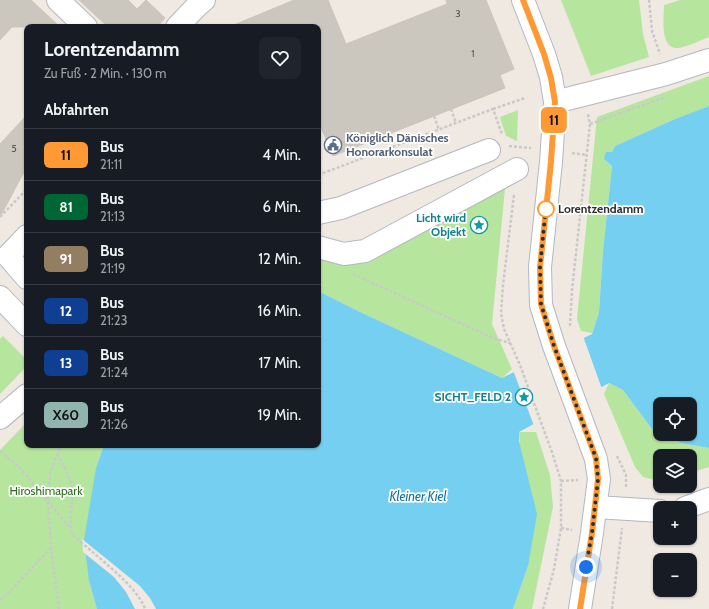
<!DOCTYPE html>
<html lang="de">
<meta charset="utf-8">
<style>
:root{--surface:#171b24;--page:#20242c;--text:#f1f3f6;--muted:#9ea1a6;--line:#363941}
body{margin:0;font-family:Cabin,sans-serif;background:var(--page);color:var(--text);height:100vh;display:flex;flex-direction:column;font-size:15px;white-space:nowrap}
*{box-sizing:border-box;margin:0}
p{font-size:13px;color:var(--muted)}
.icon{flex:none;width:22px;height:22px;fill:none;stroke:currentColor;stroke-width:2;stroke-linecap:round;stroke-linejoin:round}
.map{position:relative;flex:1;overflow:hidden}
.sheet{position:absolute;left:24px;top:24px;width:297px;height:424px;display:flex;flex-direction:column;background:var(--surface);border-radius:8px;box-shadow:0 1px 3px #0004}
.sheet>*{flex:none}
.badge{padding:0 8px;border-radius:6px;font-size:14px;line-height:26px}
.tools{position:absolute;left:653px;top:397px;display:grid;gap:8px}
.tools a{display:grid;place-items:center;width:44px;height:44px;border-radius:8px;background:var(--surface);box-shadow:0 1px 3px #0004;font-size:20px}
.you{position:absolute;width:20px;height:20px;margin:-10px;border:3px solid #fff;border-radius:50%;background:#1a73e8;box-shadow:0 0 0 6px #1a73e833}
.map>.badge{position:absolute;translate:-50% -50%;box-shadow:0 0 0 2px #fff}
h2{padding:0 20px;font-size:15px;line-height:36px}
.round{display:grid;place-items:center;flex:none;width:42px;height:42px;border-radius:8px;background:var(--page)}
.head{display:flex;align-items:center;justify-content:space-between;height:68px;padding:0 20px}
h1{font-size:19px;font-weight:800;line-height:30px}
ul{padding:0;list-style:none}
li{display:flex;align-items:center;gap:12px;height:52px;padding:0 20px;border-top:1px solid var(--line)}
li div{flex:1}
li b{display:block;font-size:15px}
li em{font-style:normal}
li .badge{min-width:44px;font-weight:700;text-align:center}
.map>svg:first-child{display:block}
.green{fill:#b6e59e}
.water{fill:#75cff0}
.pier{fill:#efe9e1}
.building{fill:#cbc7bf;stroke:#cbc5ba}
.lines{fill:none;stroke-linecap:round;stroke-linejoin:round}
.minor-casing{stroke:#b4b7c1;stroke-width:24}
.path{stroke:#c9c9c9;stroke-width:2.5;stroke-dasharray:3 2;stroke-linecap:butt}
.minor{stroke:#fff;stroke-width:22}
.line-casing{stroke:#fff;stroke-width:9}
.line{stroke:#f93;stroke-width:6}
.walk{stroke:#2e2e2e;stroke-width:4;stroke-dasharray:0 7.2}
.stop-dot{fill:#fff;stroke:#f93;stroke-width:2}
.labels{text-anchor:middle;stroke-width:3.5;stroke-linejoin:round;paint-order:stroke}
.number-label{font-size:10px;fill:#555452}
.service-label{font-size:12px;font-weight:bold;fill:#4e5e75;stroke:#fff;text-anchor:start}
.stop-label{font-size:12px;font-weight:bold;fill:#2e2e2e;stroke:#fff;text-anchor:start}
.culture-label{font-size:12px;font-weight:bold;fill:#0d838f;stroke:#fff;text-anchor:end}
.park-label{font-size:12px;fill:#2c6e1b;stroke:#fff}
.water-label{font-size:13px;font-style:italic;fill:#0d6fa3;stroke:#fff}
</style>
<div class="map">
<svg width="709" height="609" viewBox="0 0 709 609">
<rect width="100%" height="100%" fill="#efe9e1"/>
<!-- green -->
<path class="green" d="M 561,0 L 639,0 L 643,34 L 649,57 L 591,76 Z
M 680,0 L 709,0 L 709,37 C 702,40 686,47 679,48 C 659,50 664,17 664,5 Z
M 709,76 L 709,106 L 675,119 L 615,146 L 612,152 L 604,159 L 612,166 L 603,251 L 599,312 L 592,333 L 581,331 L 577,319 L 597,117 Z
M 518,110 L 517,141 L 506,136 L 500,117 Z
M 506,178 L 492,324 L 512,369 L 502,378 L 360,312 L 318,291 L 318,258 L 354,263 Z
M 3,336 L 27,360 L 27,366 L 0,394 L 0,339 Z
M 609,383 L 623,390 L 652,429 L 660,433 L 660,434 L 663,434 L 681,443 L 709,448 L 709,467 L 690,473 L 690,456 L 660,456 L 660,481 L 643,477 L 635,467 L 604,394 Z
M 27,422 L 27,445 L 104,445 L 96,468 L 89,581 L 97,609 L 0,609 L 0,450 Z
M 519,432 L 536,432 L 550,475 L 553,507 L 532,609 L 513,609 L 528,566 Z"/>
<!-- water -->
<path class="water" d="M 709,106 L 709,448 L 681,443 L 663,434 L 690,434 L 690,404 L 660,404 L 660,433 L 652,429 L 623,390 L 609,383 L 519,432 L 519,441 L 537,514 L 528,566 L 513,609 L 97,609 L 89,581 L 84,540 L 96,468 L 104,445 L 318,445 L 318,291 L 360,312 L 502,378 L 592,334 L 599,312 L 603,251 L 612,166 L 604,159 L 606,152 L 612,152 L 615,146 L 675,119 Z"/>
<!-- pier -->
<path class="pier" d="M 583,336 L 602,389 L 534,426 L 513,370 Z
M 82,539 L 140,586 L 150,598 L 156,609 L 135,609 L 126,592 L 114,577 L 83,552 Z"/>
<!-- building -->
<path class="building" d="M 0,0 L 31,0 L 60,27 L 12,27 L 0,40 Z
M 79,0 L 128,0 L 137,9 L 146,0 L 165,18 L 157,27 L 108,27 Z
M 294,0 L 328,0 L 346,44 L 447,4 L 446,0 L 486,0 L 514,69 L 500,75 L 505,88 L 333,156 L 318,120 L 318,27 L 229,27 Z
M 27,115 L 27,170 L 23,174 L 0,217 L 0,144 Z"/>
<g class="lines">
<defs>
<path id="minor" d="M 58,0 L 86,27
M 523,0 L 544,54 L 551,77 L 555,102 L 551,162 L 540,267 L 541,305 L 554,346 L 596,459 L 599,479 L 592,533 L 580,609
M 177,27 L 197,6 L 204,0
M 555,102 L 666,74 L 709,60
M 318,213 L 341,208 L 489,150
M 27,236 L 8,256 L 27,278
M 318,247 L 344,254 L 365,251 L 517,169
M 0,297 L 27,325
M 0,418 L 27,395
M 596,507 L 660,511
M 685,508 L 709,499"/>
</defs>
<!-- minor casing -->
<use href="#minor" class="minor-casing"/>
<!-- path -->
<path class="path" d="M 649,0 L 652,31 L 660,54
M 451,109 L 456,123
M 493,109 L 525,98
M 434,116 L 439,130
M 590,124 L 663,98
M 509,146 L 531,148
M 572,153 L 587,155
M 318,175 L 493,109 L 502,134
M 514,195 L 503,285 L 501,313 L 504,329 L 520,365 L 553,455 L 561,481 L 561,528 L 554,569 L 543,609
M 0,217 L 27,189
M 353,274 L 493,338 L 510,343
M 570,326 L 572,290 L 590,124 L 588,114
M 0,451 L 21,469 L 70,528
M 57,454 C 64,465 70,476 72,489 C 74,504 67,520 73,535 C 93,554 137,585 145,609
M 617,456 L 626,475 L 626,489
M 561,481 L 578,480
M 561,528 L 572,530
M 0,600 L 11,590 L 51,548
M 59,609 L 51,548 L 48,502 L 50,473 L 61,445
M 612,609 L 622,528"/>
<!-- minor -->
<use href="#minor" class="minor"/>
</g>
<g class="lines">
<defs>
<path id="line" d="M 523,0 L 544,54 L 551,78 L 555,102 L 551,162 L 540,267 L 541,304 L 554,346 L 596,458 L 598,479 L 592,533 L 580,609"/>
</defs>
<!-- line casing -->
<use href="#line" class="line-casing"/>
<!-- line -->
<use href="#line" class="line"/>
<!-- walk -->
<path class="walk" d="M 546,209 L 546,206 L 540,267 L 541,304 L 554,346 L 596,458 L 598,479 L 592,533 L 586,567"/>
</g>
<!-- icons -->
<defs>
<symbol id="civic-ring" viewBox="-11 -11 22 22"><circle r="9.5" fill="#fff" stroke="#5c6f8a" stroke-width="1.5"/><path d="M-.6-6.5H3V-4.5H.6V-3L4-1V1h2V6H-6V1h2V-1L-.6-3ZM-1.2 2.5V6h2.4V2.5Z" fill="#5c6f8a"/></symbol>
<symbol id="sight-ring" viewBox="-11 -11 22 22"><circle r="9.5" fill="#fff" stroke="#0f9aa8" stroke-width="1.5"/><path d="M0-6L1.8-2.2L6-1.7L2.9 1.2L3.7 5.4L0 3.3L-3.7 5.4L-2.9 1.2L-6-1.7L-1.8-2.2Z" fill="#0f9aa8"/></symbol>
</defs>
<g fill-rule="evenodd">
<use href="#civic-ring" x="323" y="135" width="20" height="20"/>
<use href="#sight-ring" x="469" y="215" width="20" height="20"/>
<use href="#sight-ring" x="514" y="387" width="20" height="20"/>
</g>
<!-- markers -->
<circle class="stop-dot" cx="546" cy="209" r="8"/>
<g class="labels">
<!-- number labels -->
<g class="number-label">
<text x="458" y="17">3</text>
<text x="473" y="57">1</text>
<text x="14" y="152">5</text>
</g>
<!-- service labels -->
<g class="service-label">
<text x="346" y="142">Königlich Dänisches<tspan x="346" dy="14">Honorarkonsulat</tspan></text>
</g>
<!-- stop labels -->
<g class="stop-label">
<text x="558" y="213">Lorentzendamm</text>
</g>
<!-- culture labels -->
<g class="culture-label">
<text x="466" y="222">Licht wird<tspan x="466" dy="14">Objekt</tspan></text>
<text x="511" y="401">SICHT_FELD 2</text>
</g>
<!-- park labels -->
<g class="park-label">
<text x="46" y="495">Hiroshimapark</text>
</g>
<!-- water labels -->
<g class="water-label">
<text x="418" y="501">Kleiner Kiel</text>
</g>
</g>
</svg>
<div class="tools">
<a><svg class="icon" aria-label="locate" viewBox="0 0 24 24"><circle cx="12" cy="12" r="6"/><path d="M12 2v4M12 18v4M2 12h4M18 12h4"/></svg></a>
<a><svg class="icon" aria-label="layers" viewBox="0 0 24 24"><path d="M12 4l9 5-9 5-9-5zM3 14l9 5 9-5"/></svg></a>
<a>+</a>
<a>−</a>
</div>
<div class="you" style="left:586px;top:567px"></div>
<b class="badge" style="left:554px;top:120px;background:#f93;color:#111">11</b>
<section class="sheet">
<div class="head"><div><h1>Lorentzendamm</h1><p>Zu Fuß · 2 Min. · 130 m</p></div><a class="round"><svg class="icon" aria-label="heart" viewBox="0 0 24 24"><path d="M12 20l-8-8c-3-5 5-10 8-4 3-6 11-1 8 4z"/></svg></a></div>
<h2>Abfahrten</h2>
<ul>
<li><span class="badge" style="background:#f93;color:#111">11</span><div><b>Bus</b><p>21:11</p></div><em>4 Min.</em></li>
<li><span class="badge" style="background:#063;color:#fff">81</span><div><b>Bus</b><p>21:13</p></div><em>6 Min.</em></li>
<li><span class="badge" style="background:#947e62;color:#fff">91</span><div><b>Bus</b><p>21:19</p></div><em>12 Min.</em></li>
<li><span class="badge" style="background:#0f3f93;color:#fff">12</span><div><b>Bus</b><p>21:23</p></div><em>16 Min.</em></li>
<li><span class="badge" style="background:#0f3f93;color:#fff">13</span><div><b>Bus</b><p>21:24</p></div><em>17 Min.</em></li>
<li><span class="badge" style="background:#92b4af;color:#111">X60</span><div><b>Bus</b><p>21:26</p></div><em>19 Min.</em></li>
</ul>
</section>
</div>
